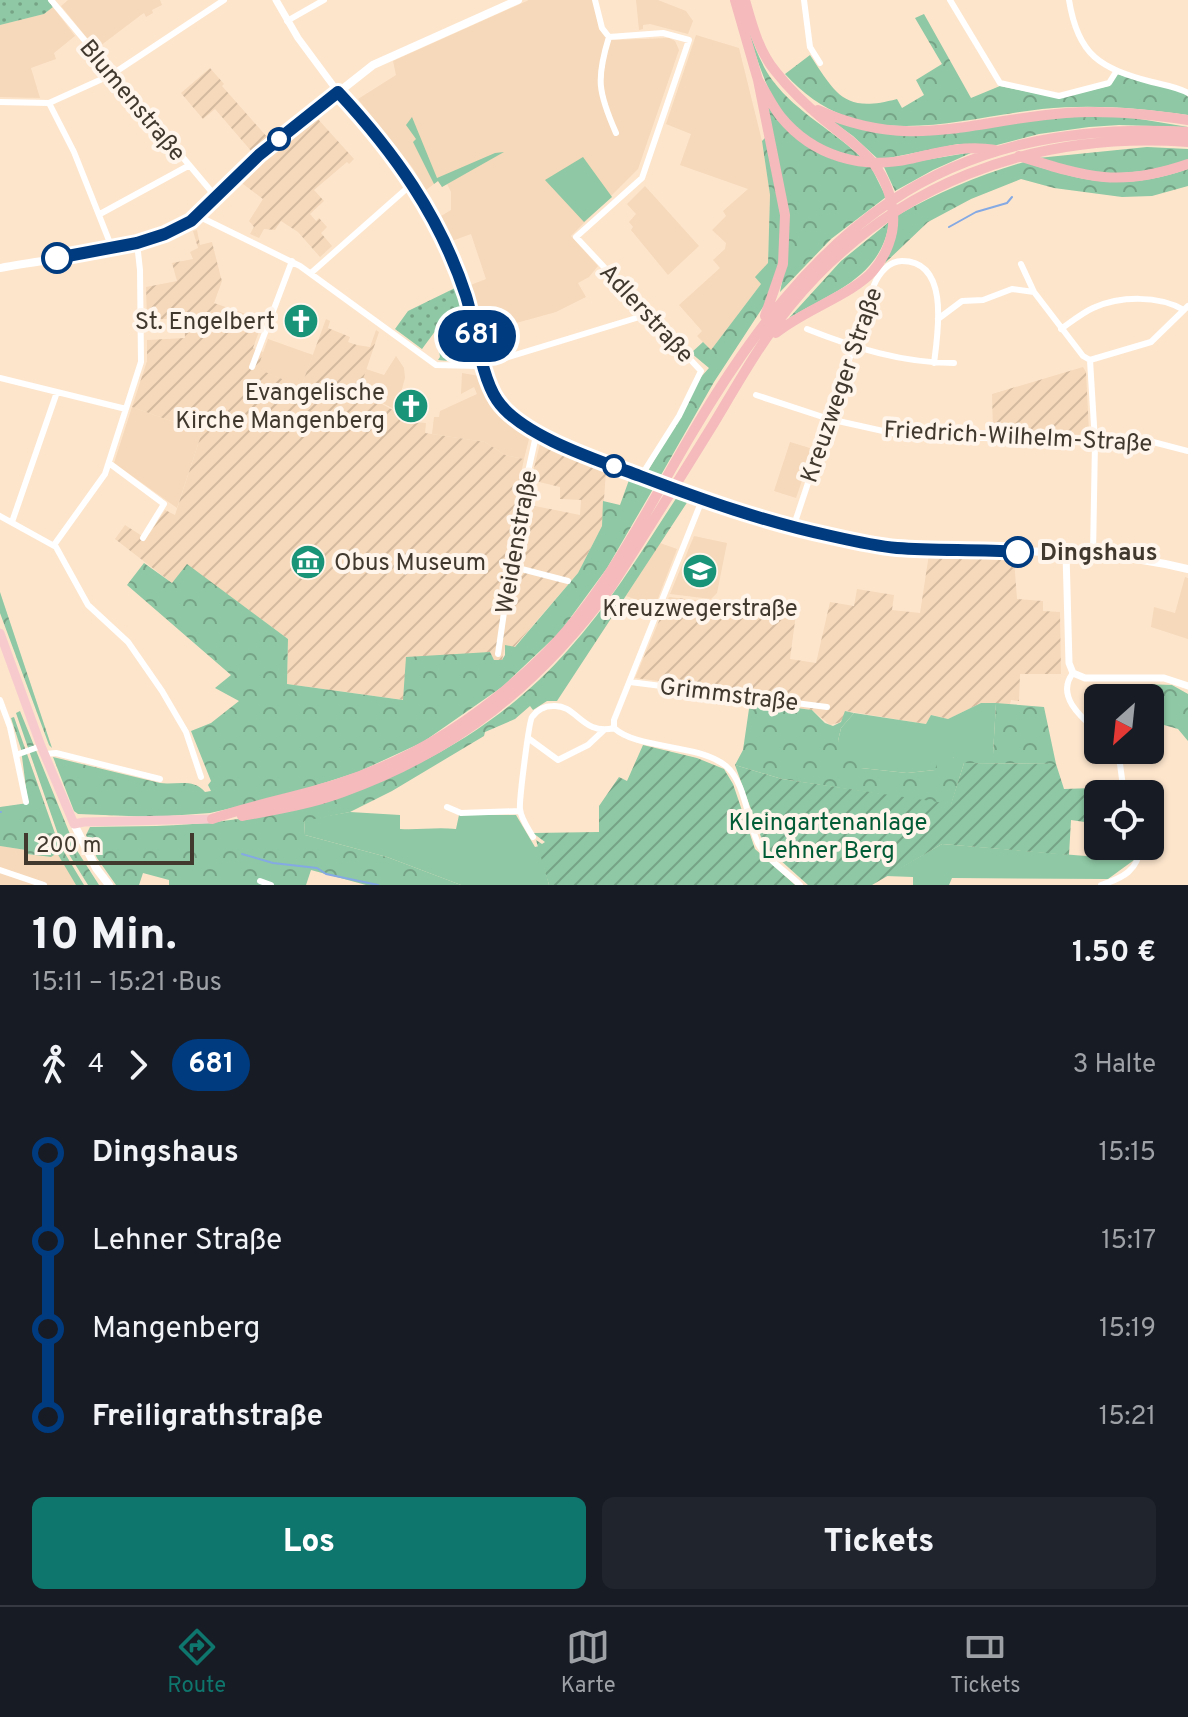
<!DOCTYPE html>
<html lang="de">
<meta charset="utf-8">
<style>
:root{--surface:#171b24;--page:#20242c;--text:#f1f3f6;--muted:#9ea1a6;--line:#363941;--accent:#0f766e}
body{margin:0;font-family:Overpass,sans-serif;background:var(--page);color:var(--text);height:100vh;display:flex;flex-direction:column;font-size:30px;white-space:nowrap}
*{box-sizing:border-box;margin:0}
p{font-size:26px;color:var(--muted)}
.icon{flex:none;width:44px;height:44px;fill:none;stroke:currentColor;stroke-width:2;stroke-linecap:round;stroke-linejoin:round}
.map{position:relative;height:885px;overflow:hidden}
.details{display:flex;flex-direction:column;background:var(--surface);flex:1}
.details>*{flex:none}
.badge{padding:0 16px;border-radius:26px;font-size:28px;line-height:52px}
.needle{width:52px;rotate:207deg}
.buttons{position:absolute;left:1084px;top:684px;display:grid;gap:16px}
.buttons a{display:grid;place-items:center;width:80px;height:80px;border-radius:12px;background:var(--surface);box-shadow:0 2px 6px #0004;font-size:40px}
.scale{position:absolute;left:24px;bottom:20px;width:170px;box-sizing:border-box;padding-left:8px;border:4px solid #41382e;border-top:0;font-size:22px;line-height:28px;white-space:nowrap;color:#41382e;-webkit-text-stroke:6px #fff5eb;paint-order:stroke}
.map>.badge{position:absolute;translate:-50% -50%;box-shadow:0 0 0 4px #fff}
.legs{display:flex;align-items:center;gap:12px;height:88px;padding:0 32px;font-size:26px}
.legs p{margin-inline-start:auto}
.summary{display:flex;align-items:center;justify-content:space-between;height:136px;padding:0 32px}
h1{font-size:44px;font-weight:800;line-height:60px}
.cta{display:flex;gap:16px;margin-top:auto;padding:16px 32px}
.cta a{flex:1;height:92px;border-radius:12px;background:var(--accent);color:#fff;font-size:32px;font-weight:800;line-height:92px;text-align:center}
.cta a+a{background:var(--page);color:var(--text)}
ul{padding:0 32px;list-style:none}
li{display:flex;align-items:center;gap:28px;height:88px;font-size:30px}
li i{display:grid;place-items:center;width:12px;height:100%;margin:0 10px;background:currentColor}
li i::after{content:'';width:20px;height:20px;margin:-10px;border:6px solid;border-radius:50%;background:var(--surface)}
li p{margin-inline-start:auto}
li:first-child i{background:linear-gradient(#0000 50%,currentColor 0)}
li:last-child i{background:linear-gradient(currentColor 50%,#0000 0)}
.tabs{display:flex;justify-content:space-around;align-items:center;height:112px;border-top:2px solid var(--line);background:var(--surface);font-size:22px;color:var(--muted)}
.tabs a{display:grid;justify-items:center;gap:4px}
.tabs .on{color:var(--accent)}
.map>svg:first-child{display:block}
.built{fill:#f6d9ba}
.industrial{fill:url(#industrial-furrows)}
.grass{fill:#8ec8a4}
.forest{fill:url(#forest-crowns)}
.park{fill:url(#park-dots)}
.garden{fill:url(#garden-furrows)}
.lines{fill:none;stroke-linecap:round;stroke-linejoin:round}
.stream{stroke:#84a9e3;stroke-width:2}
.minor{stroke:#fff;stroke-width:6}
.tertiary{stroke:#fff;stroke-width:7}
.secondary{stroke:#fff;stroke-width:8}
.primary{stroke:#f7cbcd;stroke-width:9}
.trunk{stroke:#f4babc;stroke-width:10}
.line-1-casing{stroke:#fff;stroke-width:18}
.line-1{stroke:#003b80;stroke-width:12}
.stop-1-dot{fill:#fff;stroke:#003b80;stroke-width:4}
.labels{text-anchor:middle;stroke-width:8;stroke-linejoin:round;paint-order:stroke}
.street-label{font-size:24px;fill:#41382e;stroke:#fff5eb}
.poi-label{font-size:24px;fill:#41382e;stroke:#fff5eb;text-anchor:end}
.stop-label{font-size:24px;font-weight:bold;fill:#41382e;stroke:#fff5eb;text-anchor:start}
.park-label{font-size:24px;fill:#025d37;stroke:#fff5eb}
</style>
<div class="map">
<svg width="1188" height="885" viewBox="0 0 1188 885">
<defs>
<pattern id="industrial-furrows" width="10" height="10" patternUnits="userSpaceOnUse" patternTransform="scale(2)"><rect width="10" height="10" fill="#f6d9ba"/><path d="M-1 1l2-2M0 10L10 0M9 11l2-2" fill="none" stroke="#d4bba0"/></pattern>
<pattern id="forest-crowns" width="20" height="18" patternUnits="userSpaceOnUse" patternTransform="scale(2)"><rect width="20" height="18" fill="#8ec8a4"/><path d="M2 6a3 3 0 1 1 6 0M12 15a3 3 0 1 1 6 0" fill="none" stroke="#76a386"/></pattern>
<pattern id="park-dots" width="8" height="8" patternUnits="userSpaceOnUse" patternTransform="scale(2)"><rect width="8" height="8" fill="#8ec8a4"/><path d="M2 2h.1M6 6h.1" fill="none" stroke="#76a386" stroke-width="1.8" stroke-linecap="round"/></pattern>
<pattern id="garden-furrows" width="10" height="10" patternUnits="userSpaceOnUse" patternTransform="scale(2)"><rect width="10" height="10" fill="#8ec8a4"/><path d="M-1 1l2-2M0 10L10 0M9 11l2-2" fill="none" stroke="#76a386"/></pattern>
</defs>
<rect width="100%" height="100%" fill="#fde5cc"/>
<!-- built -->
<path class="built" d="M 68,0 L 160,0 L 162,5 L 152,10 L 153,13 L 146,17 L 144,13 L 141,15 L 96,49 L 61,6 Z
M 529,0 L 593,0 L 599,29 L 605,37 L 615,40 L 669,38 L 675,41 L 679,50 L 638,169 L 571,236 L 598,266 L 589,277 L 578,283 L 586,297 L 556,312 L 483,332 L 468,286 L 486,279 L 471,234 L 452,241 L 441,216 L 451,210 L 451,192 L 447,184 L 442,187 L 438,181 L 426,190 L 412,167 L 358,99 L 396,75 L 393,61 Z
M 636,0 L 658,0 L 686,11 L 693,21 L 688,34 L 650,24 L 643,25 L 643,29 L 639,30 Z
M 53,7 L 75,36 L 54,53 L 56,59 L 31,68 L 40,98 L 0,97 L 0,25 L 44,14 Z
M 696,35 L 739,48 L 762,141 L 770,195 L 768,263 L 756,277 L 761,284 L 711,350 L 697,336 L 702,331 L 679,305 L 720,268 L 713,260 L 725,249 L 726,243 L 712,230 L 726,216 L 723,211 L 748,189 L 680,165 L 691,134 L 666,124 Z
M 645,186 L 699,246 L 668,275 L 631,230 L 633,227 L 629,222 L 636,214 L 627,204 Z
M 268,339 L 313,355 L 301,387 L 257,369 Z
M 396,356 L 404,368 L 405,378 L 396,410 L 359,391 L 366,369 L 384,375 Z
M 462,373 L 479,376 L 489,403 L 504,418 L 527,433 L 529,439 L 524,459 L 505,455 L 485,442 L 432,434 L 434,417 L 439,417 L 440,411 L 477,394 L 474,387 L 461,394 Z
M 132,407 L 202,432 L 177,508 L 114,463 Z
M 790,442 L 813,449 L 796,498 L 774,491 Z
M 694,536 L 727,543 L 717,593 L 711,599 L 670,594 Z
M 660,543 L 677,549 L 655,606 L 626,596 Z
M 1185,577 L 1188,578 L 1188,639 L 1151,627 L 1154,607 L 1175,613 Z
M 0,846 L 27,850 L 27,854 L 48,857 L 57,853 L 78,885 L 0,885 Z"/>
<!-- industrial -->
<path class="industrial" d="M 210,68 L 224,84 L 222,86 L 268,138 L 252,152 L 215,109 L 203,119 L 181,93 Z
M 317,118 L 354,159 L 349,164 L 347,162 L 314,190 L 324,201 L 310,214 L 316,221 L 319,218 L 327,227 L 321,233 L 332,246 L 320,257 L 298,232 L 281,221 L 275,230 L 264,229 L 259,238 L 250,234 L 254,227 L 249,221 L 263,199 L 239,181 L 259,161 Z
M 197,230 L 200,245 L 212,242 L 220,274 L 222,281 L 214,303 L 263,320 L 253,348 L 263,352 L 258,369 L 301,387 L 326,319 L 330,321 L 328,328 L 350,337 L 348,342 L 357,345 L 370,347 L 376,330 L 379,332 L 359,391 L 414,422 L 426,423 L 425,433 L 485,442 L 505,455 L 524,459 L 515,502 L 580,515 L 581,500 L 560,499 L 560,487 L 531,480 L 540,444 L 606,472 L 602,526 L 578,573 L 514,647 L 505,646 L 502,660 L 494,660 L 489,652 L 404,700 L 287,684 L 288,639 L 187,565 L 172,583 L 115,539 L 125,525 L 142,536 L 150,533 L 165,510 L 175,515 L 202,432 L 132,407 L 147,361 L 147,340 L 185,338 L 184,318 L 147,320 L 146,287 L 177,281 L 172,263 L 193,259 L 190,252 L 198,248 L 193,231 Z
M 1083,367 L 1086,372 L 1089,432 L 1086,435 L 993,432 L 992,394 Z
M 929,554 L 1014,559 L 1017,599 L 1043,601 L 1043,611 L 1060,612 L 1061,674 L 1020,674 L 1019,701 L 1011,700 L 1010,704 L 981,703 L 948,719 L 932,715 L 926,724 L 846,711 L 841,722 L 830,725 L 812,710 L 750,702 L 751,693 L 635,678 L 669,597 L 760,608 L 761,602 L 797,606 L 790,659 L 816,663 L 830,602 L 854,606 L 857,589 L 894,595 L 892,610 L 920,613 Z"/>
<!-- grass -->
<path class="grass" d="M 412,117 L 437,178 L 495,153 L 504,152 L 442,187 L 438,181 L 434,184 L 413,142 L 416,139 L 406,125 Z
M 583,157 L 612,197 L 584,222 L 545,180 Z
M 981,703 L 996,703 L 993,754 L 954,757 L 935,770 L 907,773 L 861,768 L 838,741 L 841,728 L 854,713 L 926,724 L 931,715 L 948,719 Z
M 350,812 L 400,815 L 400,829 C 420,830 436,827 456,829 L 459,815 L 516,815 L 535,847 L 539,846 L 549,885 L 461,885 L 387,857 L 305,835 L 304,820 Z
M 942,844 L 1134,860 L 1108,879 L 952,878 L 949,885 L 913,885 L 913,877 L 886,876 Z"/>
<!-- forest -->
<path class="forest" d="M 924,14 L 971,98 L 1000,86 L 1059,98 L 1109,86 L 1117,74 L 1185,93 L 1188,97 L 1188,115 C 1139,108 1092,104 1042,109 C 949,120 858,155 785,74 L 810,55 C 837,96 845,113 897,99 L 902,108 L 924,95 L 916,80 L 942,64 L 915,18 Z
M 748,29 C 755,47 761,65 773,81 C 797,113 836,132 864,160 C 851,155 836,152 823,146 C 776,125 761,74 748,29 Z
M 764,99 L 790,132 L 871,167 L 886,197 L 831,239 L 780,292 L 787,257 Z
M 1116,115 L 1188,127 L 1119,125 L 1089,127 L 1039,134 L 997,145 L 958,144 L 879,160 L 853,136 L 828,118 C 903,150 964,128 1041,119 C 1066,117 1091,116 1116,115 Z
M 766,137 L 781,216 L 781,257 L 765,304 L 714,382 L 661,475 L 648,471 L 701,377 L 709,368 L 691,353 L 703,342 L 711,350 L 761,284 L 755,277 L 768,263 L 770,195 L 762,141 Z
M 1147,147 L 1188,149 L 1188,162 L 1166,169 L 1099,175 L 1038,158 Z
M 973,152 L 933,170 L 895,191 L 884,167 Z
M 1024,162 C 1088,183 1122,191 1188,169 L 1188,186 L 1152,196 L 1122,197 L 1054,188 L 1021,179 L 971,199 L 928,222 L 885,263 L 898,215 C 939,192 979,175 1024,162 Z
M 889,222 C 882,277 831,293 789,318 L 841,261 Z
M 629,480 L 653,489 L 607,568 L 560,632 L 502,687 L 423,742 L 358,772 L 280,797 L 210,813 L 154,817 L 78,814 L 74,811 L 53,757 L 160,783 C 176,785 194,778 205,792 L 211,791 L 208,785 L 211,781 L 191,731 L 211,723 L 239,701 L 215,688 L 231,675 L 127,585 L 144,563 L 172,583 L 187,564 L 288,639 L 287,684 L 403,700 L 406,657 L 490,652 L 494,660 L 502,660 L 505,655 L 505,645 L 515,647 L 578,573 L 602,526 L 603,501 L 620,505 Z
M 677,497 L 688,501 L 557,701 L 547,701 L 533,710 L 530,706 L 515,719 L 485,732 L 484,736 L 392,791 L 350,812 L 304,821 L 305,835 L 387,857 L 461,885 L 366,885 L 311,870 L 306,885 L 169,885 L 169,880 L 143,873 L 139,885 L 116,885 L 97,858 L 86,835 L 90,827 C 134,826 179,827 223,821 C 354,804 479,751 568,650 C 610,604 643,549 677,497 Z
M 0,592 L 52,748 L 49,745 L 0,613 Z
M 1144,684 L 1172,685 L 1188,694 L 1188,741 L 1178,729 L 1150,721 L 1150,698 L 1144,698 Z
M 750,702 L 812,710 L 825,723 L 833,726 L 841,722 L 845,711 L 854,713 L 841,728 L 838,741 L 862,751 L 861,768 L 907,773 L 935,770 L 937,763 L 954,757 L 956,750 L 993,754 L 996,703 L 1044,707 L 1056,764 L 964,763 L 951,805 L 782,779 L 735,765 L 743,750 Z
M 20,711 L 76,849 L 99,885 L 88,885 L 60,840 L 16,713 Z
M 14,717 L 58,842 L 84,885 L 76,885 L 57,853 L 51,857 L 27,854 L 26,850 L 0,846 L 0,807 L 28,803 L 21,749 L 11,718 Z"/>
<!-- park -->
<path class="park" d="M 0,0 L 48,0 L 53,7 L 44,14 L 0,25 Z
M 455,288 L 475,357 L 473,363 L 438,360 L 440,357 L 436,330 L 422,349 L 395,329 L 408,311 Z"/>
<!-- garden -->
<path class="garden" d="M 643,745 L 697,758 L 724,769 L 733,784 L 755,849 L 795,885 L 549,885 L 536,840 L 542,844 L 545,842 L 533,833 L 599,832 L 599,806 L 619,777 L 627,781 Z
M 964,763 L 1056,764 L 1064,789 L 1093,788 L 1091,817 L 1098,819 L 1098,824 L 1071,820 L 1069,855 L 942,844 L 872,885 L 808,885 L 769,850 L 761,837 L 735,765 L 782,779 L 951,804 Z"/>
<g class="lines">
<!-- stream -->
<path class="stream" d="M 949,227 L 976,212 L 1007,203 L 1012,197
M 0,812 L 1,812
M 242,854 L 273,863 L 317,868 L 326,874 L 378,885"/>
<!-- minor -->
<path class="minor" d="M 51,0 L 216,197
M 595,0 L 602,28 L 609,37 L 663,33 L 689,40 L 642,178 L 576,237 L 701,371 L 679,416 L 641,476
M 804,0 L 810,47 L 820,63
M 950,0 L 1000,83 L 1059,96 L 1109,83 L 1116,72
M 1069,0 C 1078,56 1100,68 1152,82 C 1164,85 1178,87 1188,93
M 287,21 L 324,0
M 609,37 C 596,79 598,92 616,133
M 0,102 L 49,103 L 111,75 L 224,0
M 49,103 L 74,152 L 112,248
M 100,214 L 188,166
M 198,216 L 300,266 L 436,365 L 479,366 L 646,315
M 1021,264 L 1034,292 L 1083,356 L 1090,360
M 311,273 L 413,183
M 938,319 L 962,301 L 983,300 L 1012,289 L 1034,292
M 807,329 C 855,348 902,363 954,363
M 1061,329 C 1071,322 1082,313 1093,308 C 1120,296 1158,295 1184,310
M 252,367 L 292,261
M 0,378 L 126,409
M 756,395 L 829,419 L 901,435 L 1095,442 L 1153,442 L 1188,451
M 109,463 L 164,504 L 143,538
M 702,500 L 614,720 L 614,728 C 638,750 697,743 726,766 C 745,782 747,819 757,841 C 764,858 787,872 800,885
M 0,516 L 56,547 L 88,605 L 128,642 L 162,691 L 186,732 L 201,777
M 12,522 L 57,392
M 793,528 L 874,285 C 879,273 889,261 902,261 C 950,261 938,332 934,363
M 54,545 L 105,474 L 141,362 L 140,270 L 137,243
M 1093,554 L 1095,442 L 1090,360 L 1151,342 L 1188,306
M 510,566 L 568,581
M 498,654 L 517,522 L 537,431
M 1073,673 C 1055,696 1082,718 1098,732
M 630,682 L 827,707
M 0,700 L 10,727 L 26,802
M 528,738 L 558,760 L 588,745 L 604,730
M 1113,750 L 1120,764 L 1124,794
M 45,754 L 56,753 L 160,779
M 16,755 L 41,746
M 447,807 L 461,813 L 520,811
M 533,837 C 528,828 521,819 520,809 C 519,801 529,721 532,717 C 537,710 545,706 553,706 C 577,704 582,736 614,728
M 0,870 L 44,885
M 260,881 L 271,885
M 1101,885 C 1123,878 1139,870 1140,846"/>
<!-- tertiary -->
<path class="tertiary" d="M 276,0 L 298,38 L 338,92
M 1066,553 L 1069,663 L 1073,673 L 1085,678 L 1164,678 L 1188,686"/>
<!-- secondary -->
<path class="secondary" d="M 338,92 C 380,138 421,185 446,244 C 456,268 465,293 472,318 C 481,346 482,386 503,408 C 532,440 598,460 638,475 C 721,506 804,537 893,547 C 917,550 942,548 966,549 C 1040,552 1115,551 1188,569
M 0,268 C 66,255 141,254 198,216 L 259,155 L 373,65 L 518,0
M 74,824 L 96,868 L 109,885"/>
<!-- primary -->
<path class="primary" d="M 0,633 L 41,746 L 74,824 L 84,822 L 212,819"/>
<!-- trunk -->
<path class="trunk" d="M 735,0 L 758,80 L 785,215 L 783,264 L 765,316
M 745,0 C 752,25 759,52 776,72 C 790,90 806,105 824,120 C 859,148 888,165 893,214 C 895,234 886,256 873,271 C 853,294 804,310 776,333
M 758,80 C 766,92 772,106 781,117 C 813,156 862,170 910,159 C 939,152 965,145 995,150
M 818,110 C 911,152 972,120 1066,113 C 1107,110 1147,114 1188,120
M 1019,156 C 1086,177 1119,188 1188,164
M 242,816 C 275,810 311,804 343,792 C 457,751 540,684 611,587 C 646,533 680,478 714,423 C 738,383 761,342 790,306 C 890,184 1032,131 1188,142
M 212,819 C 254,804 298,797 340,783 C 417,758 485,713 543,656 C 606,594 646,511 691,435 C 812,229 938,118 1188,132"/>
</g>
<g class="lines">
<defs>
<path id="line-1" d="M 57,258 L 137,243 L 165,234 L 191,221 L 259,155 L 338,92 C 394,152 440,216 466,296 C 475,325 481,377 497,400 C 521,436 600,461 640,476 C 703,500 765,522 831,536 C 853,541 875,546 897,548 C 937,551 978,549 1018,552"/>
</defs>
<!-- line-1 casing -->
<use href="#line-1" class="line-1-casing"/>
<!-- line-1 -->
<use href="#line-1" class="line-1"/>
</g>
<!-- icons -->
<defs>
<symbol id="church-disc" viewBox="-11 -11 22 22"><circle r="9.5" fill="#1a9479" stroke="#fff5eb"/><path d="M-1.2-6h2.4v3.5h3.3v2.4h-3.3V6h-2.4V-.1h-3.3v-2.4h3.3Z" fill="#fff"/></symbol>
<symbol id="museum-disc" viewBox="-11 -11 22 22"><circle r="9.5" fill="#1a9479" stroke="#fff5eb"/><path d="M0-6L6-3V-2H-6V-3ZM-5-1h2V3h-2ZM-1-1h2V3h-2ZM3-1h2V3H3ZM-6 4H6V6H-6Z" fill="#fff"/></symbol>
<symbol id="school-disc" viewBox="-11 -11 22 22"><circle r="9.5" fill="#1a9479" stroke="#fff5eb"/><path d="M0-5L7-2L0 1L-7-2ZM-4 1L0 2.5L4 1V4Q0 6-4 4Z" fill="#fff"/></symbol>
</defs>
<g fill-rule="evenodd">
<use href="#church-disc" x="281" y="301" width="40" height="40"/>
<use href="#church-disc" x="391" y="386" width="40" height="40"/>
<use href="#museum-disc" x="288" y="542" width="40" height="40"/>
<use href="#school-disc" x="680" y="551" width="40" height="40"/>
</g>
<!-- markers -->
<g class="stop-1-dot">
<circle cx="279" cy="139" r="10"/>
<circle cx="57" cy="258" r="14"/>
<circle cx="614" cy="466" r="10"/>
<circle cx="1018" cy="552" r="14"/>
</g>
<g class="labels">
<!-- street labels -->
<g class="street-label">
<text transform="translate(133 100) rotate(50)" y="8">Blumenstraße</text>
<text transform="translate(647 313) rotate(47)" y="8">Adlerstraße</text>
<text transform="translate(841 385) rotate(-71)" y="8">Kreuzweger Straße</text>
<text transform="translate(1018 436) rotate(3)" y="8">Friedrich-Wilhelm-Straße</text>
<text transform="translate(516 542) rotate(-80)" y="8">Weidenstraße</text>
<text transform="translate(729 694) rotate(7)" y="8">Grimmstraße</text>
</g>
<!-- poi labels -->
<g class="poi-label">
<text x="275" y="329">St. Engelbert</text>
<text x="385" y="400">Evangelische<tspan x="385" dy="28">Kirche Mangenberg</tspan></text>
<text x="334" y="570" text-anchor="start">Obus Museum</text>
<text x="700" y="616" text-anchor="middle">Kreuzwegerstraße</text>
</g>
<!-- stop labels -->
<g class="stop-label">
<text x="1040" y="560">Dingshaus</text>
</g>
<!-- park labels -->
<g class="park-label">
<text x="828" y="830">Kleingartenanlage<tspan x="828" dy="28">Lehner Berg</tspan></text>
</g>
</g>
</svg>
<div class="buttons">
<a><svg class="needle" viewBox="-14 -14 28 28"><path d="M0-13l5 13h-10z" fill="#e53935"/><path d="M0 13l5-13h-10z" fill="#9ea1a6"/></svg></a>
<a><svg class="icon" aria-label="locate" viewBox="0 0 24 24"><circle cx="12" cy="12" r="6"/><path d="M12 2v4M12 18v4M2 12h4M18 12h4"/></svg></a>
</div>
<div class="scale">200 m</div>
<b class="badge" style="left:477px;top:336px;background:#003b80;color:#fff">681</b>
</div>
<section class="details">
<div class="summary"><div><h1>10 Min.</h1><p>15:11 – 15:21 · Bus</p></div><b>1.50 €</b></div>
<div class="legs"><svg class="icon" aria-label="walk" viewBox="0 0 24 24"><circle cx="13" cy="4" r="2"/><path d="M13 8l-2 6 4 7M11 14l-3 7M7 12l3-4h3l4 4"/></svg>4<svg class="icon" aria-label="forward" viewBox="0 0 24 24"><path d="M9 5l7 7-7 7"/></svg><b class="badge" style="background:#003b80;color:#fff">681</b><p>3 Halte</p></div>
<ul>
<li><i style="color:#003b80"></i><b>Dingshaus</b><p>15:15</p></li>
<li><i style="color:#003b80"></i><span>Lehner Straße</span><p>15:17</p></li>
<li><i style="color:#003b80"></i><span>Mangenberg</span><p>15:19</p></li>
<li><i style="color:#003b80"></i><b>Freiligrathstraße</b><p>15:21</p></li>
</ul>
<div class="cta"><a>Los</a><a>Tickets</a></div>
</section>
<nav class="tabs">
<a class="on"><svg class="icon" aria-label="directions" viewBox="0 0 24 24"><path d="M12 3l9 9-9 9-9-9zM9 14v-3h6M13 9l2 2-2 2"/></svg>Route</a>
<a><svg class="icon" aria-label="map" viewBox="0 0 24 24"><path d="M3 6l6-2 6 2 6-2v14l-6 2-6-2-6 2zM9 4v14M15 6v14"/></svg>Karte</a>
<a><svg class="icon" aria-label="tickets" viewBox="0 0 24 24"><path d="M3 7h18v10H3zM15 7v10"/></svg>Tickets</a>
</nav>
